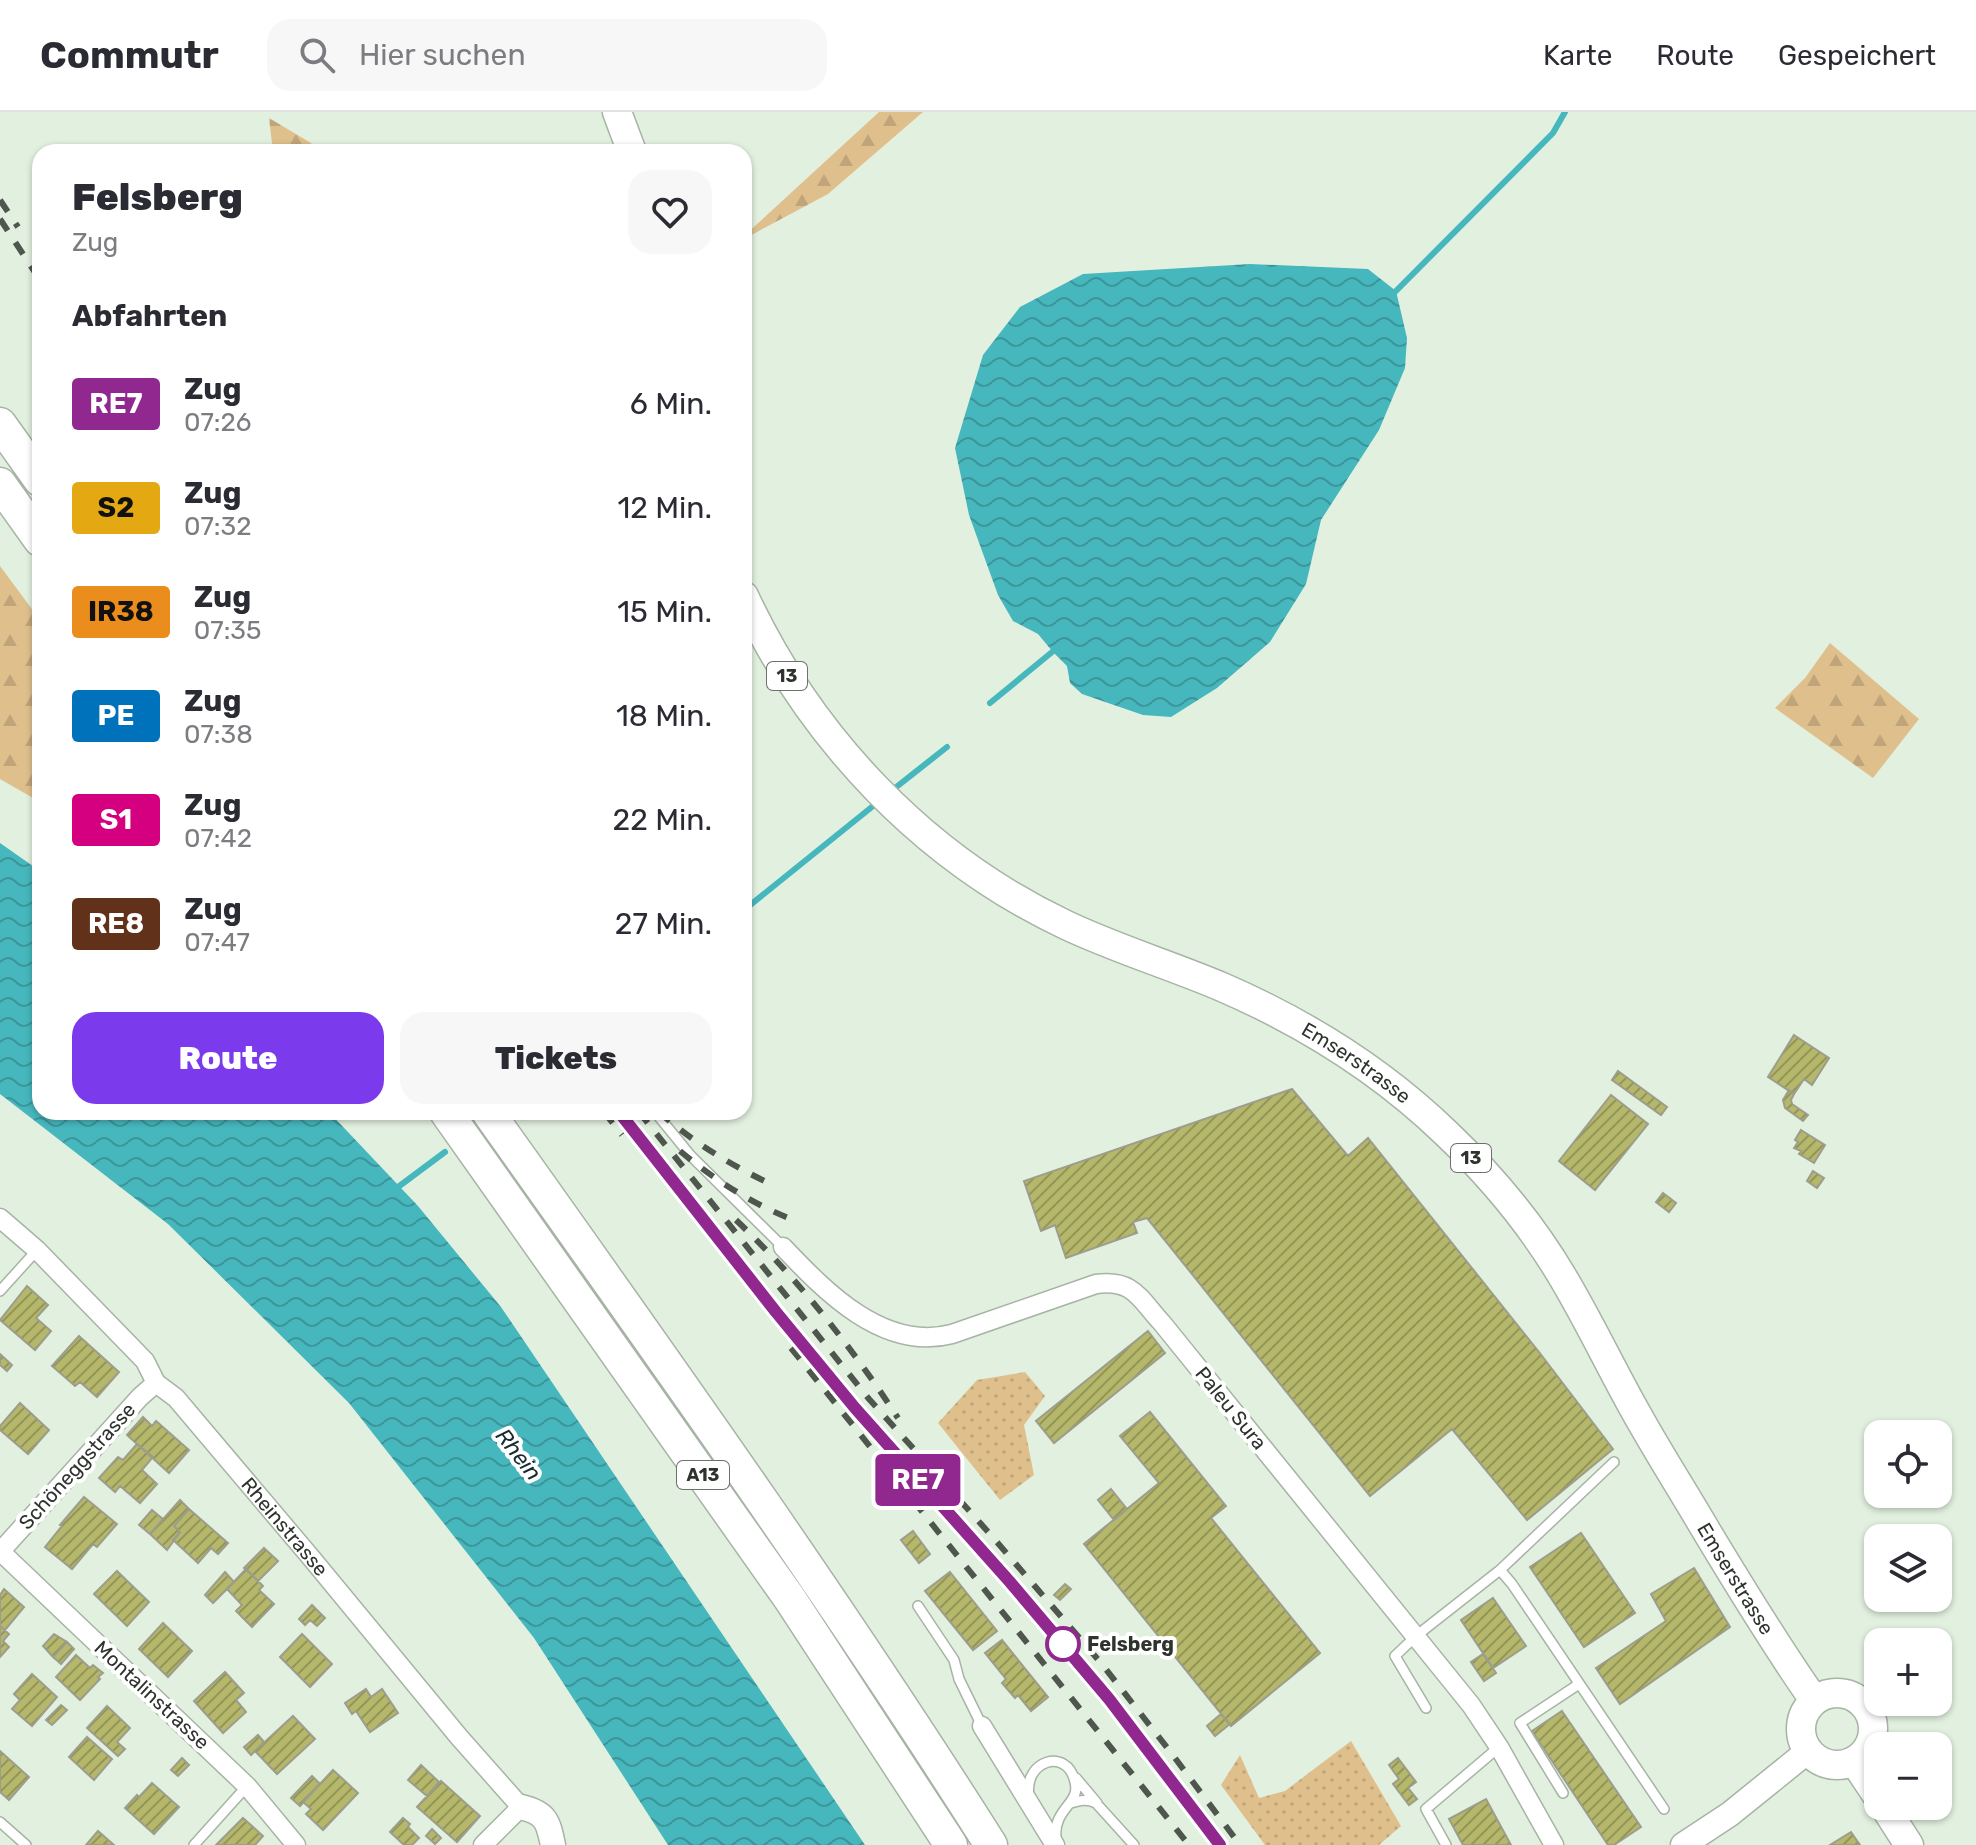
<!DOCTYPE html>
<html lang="de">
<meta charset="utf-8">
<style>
:root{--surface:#fff;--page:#f7f7f7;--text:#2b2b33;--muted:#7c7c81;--line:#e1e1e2;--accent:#7c3aed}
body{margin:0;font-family:Rubik,sans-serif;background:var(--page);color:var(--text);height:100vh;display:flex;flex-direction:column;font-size:30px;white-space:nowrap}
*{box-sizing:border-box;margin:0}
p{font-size:26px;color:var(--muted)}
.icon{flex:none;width:44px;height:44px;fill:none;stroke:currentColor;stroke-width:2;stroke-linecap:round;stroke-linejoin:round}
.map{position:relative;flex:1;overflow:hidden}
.sheet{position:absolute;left:32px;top:32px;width:720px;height:976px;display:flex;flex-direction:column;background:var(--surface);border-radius:24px;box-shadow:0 2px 6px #0004}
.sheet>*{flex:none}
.badge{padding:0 16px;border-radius:6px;font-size:28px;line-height:52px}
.controls{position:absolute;left:1864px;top:1308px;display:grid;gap:16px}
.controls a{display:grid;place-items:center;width:88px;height:88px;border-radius:16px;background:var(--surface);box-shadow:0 2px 6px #0004;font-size:40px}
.map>.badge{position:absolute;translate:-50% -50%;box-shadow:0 0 0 4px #fff}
h2{padding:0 40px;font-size:30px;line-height:72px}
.round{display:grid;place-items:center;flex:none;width:84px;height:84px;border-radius:24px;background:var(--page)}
.overview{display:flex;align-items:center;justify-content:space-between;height:136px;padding:0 40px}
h1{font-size:38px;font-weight:800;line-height:60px}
.action{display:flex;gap:16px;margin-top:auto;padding:16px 40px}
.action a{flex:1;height:92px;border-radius:24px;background:var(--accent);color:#fff;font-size:32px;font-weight:800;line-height:92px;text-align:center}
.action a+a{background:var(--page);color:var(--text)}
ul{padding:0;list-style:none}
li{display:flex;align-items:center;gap:24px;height:104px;padding:0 40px}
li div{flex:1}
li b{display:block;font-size:30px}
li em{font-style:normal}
li .badge{min-width:88px;font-weight:700;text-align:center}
header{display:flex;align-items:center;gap:48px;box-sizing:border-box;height:112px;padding:0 40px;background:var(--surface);border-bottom:2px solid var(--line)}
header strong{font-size:38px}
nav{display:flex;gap:44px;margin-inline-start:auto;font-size:28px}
.search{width:560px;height:72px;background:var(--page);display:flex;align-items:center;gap:20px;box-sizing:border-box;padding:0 28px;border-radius:24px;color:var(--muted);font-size:30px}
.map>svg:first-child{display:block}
.grass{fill:url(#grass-dots)}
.forest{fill:url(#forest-firs)}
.water{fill:url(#water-waves)}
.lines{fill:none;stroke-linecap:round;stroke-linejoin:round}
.stream{stroke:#46b7bd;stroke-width:6}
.building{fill:url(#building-hatch);stroke:#9c9d8b;stroke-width:2}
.lane-casing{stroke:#a7b4a5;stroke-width:12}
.street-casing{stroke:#a7b4a5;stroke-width:21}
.secondary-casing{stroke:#a7b4a5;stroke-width:27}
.primary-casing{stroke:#a7b4a5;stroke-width:31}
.highway-casing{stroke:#a7b4a5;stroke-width:35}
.lane{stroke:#fff;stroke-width:9}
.street{stroke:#fff;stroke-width:18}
.secondary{stroke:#fff;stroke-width:24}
.primary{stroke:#fff;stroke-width:28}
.highway{stroke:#fff;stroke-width:32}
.rail{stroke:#4f564e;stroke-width:6;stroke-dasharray:14 14;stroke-linecap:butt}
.line-casing{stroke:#fff;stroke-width:18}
.line{stroke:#90288f;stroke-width:12}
.stop-dot{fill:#fff;stroke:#90288f;stroke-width:4}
.labels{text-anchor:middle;stroke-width:8;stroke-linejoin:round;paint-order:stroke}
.shield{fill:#fff;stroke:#6d706c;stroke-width:2}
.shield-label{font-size:18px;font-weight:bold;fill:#2e332d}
.street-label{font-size:20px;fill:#2e332d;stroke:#fff}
.stop-label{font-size:20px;font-weight:bold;fill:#2e332d;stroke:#fff;text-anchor:start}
.water-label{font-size:22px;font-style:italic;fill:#192d2e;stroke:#fff}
</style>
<header>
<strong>Commutr</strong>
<div class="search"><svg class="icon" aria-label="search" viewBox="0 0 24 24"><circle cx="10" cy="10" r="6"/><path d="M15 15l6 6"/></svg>Hier suchen</div>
<nav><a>Karte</a><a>Route</a><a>Gespeichert</a></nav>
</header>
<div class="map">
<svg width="1976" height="1733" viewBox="0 0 1976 1733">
<defs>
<pattern id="grass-dots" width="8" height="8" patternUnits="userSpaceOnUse" patternTransform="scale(2)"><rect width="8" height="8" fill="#dfc08d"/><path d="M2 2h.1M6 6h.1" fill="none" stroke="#c0a57a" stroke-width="1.8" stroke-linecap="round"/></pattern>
<pattern id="forest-firs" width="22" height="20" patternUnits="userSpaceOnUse" patternTransform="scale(2)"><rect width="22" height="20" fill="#dfc08d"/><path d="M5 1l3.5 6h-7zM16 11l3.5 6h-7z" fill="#c0a57a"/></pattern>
<pattern id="water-waves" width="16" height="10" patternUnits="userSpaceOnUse" patternTransform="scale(2)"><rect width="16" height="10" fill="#46b7bd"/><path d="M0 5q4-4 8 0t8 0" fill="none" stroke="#3b959a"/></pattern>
<pattern id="building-hatch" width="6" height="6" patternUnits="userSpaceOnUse" patternTransform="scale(2)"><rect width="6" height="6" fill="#b5b86b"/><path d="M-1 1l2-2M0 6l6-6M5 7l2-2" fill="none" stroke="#949658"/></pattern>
</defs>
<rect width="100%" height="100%" fill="#e2f0e0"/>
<!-- grass -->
<path class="grass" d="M 1025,1260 L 1045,1284 L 1024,1313 L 1034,1363 L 1000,1388 L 938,1311 L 977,1268 Z
M 1351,1629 L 1401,1714 L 1379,1733 L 1265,1733 L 1221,1673 L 1240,1643 L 1259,1686 L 1285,1679 Z"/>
<!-- forest -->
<path class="forest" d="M 879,0 L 923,0 L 828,82 L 744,127 L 744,124 Z
M 269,6 L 311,31 L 317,40 L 273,40 Z
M 0,454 L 40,508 L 40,690 L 0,667 Z
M 1830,531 L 1919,607 L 1873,666 L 1775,596 L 1805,566 Z"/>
<!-- water -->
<path class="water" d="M 1250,152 L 1368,157 L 1396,179 L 1407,226 L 1405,256 L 1379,318 L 1321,408 L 1306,472 L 1270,530 L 1217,576 L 1171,605 L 1143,603 L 1082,582 L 1070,571 L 1067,554 L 1053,540 L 1038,522 L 1013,509 L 998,483 L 969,403 L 955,336 L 983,243 L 1020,195 L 1083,162 Z
M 0,731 L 40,759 L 40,1000 L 329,1000 L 418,1094 L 501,1195 L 865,1733 L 668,1733 L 534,1526 L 349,1291 L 168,1112 L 0,982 Z"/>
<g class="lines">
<!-- stream -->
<path class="stream" d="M 1392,183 L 1553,21 L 1565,0
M 990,591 L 1057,536
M 890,680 L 947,635
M 744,798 L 878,690
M 394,1078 L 445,1040"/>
</g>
<!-- building -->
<path class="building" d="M 1794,923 L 1829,946 L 1812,973 L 1804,967 L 1794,982 L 1768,965 Z
M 1618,959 L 1667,995 L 1661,1003 L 1612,968 Z
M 1292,977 L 1348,1044 L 1368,1026 L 1539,1240 L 1613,1337 L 1527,1408 L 1452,1317 L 1370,1384 L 1147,1106 L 1133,1110 L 1137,1121 L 1066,1146 L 1055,1113 L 1041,1119 L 1024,1069 Z
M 1789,978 L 1794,982 L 1791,988 L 1792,992 L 1808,1003 L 1803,1009 L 1785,996 L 1783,988 Z
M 1611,983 L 1648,1012 L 1595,1078 L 1559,1049 Z
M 1801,1018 L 1825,1033 L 1814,1051 L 1799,1042 L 1801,1039 L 1794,1036 L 1798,1030 L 1795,1028 Z
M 1813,1059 L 1824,1066 L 1817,1076 L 1807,1069 Z
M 1663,1081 L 1676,1091 L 1669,1100 L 1656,1090 Z
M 27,1174 L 48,1193 L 36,1206 L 51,1219 L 35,1238 L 0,1208 Z
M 1148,1219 L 1165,1241 L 1054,1331 L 1036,1309 Z
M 79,1224 L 119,1260 L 97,1285 L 80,1270 L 75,1274 L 52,1254 Z
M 0,1242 L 12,1253 L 7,1259 L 0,1253 Z
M 20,1291 L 49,1318 L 28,1342 L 0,1318 L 0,1314 Z
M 1150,1300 L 1226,1394 L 1211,1406 L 1320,1541 L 1231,1614 L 1084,1432 L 1159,1371 L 1120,1324 Z
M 143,1305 L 152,1314 L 156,1309 L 189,1338 L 169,1361 L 127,1323 Z
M 137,1332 L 153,1345 L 142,1358 L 157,1372 L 140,1391 L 120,1374 L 115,1380 L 99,1366 L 118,1345 L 123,1348 Z
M 1111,1377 L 1127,1397 L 1114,1408 L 1098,1388 Z
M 84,1385 L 117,1412 L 97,1435 L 93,1432 L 72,1457 L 45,1435 L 62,1414 L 60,1413 Z
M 180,1388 L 189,1397 L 174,1414 L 180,1420 L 167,1438 L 150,1422 Z
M 189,1397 L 228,1431 L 218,1442 L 211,1436 L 198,1451 L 173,1428 L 180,1420 L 174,1414 Z
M 152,1398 L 163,1407 L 150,1422 L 139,1413 Z
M 913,1419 L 930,1442 L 919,1451 L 901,1428 Z
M 1581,1421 L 1635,1501 L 1584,1535 L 1530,1455 Z
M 264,1436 L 278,1449 L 258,1469 L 244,1456 Z
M 1694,1456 L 1730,1515 L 1620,1592 L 1596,1556 L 1666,1509 L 1651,1482 Z
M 246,1457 L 263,1474 L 259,1478 L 274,1492 L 252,1515 L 236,1499 L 242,1493 L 227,1477 Z
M 117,1459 L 149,1490 L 127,1514 L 94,1482 Z
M 225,1460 L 234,1470 L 213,1491 L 205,1483 Z
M 950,1460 L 997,1519 L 973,1538 L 925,1479 Z
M 1065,1472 L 1071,1477 L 1060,1488 L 1054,1483 Z
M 4,1477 L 24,1495 L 5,1518 L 0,1514 L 0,1483 Z
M 1493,1486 L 1526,1534 L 1493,1556 L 1461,1508 Z
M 312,1493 L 325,1506 L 317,1514 L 310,1508 L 305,1513 L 299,1507 Z
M 163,1511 L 192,1539 L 168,1565 L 139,1537 Z
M 0,1514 L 9,1522 L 3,1529 L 9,1535 L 0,1545 Z
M 54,1522 L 67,1530 L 53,1545 L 43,1534 Z
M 302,1522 L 332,1552 L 310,1575 L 280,1545 Z
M 1002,1528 L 1048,1585 L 1031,1599 L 1018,1583 L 1015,1586 L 1002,1571 L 1006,1567 L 985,1541 Z
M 67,1530 L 74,1537 L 61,1552 L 53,1545 Z
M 1483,1542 L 1496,1561 L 1484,1569 L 1471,1550 Z
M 76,1543 L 90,1556 L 93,1553 L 103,1561 L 98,1565 L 100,1567 L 80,1588 L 56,1565 Z
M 225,1560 L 244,1581 L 236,1588 L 246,1600 L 223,1621 L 194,1589 Z
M 32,1562 L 57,1585 L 32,1614 L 12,1597 L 20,1588 L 14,1582 Z
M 366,1577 L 371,1585 L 382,1577 L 398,1601 L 370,1620 L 356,1599 L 352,1602 L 345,1591 Z
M 61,1593 L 67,1598 L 52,1613 L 46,1608 Z
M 107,1594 L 130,1616 L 117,1630 L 125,1637 L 118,1644 L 87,1616 Z
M 1562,1599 L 1641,1715 L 1614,1733 L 1608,1733 L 1532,1619 Z
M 1221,1602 L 1230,1612 L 1215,1624 L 1207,1614 Z
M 293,1604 L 315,1627 L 277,1662 L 255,1639 Z
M 258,1623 L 264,1630 L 251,1643 L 244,1635 Z
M 87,1625 L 112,1647 L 94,1668 L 69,1645 Z
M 0,1639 L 29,1665 L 9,1688 L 0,1680 Z
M 182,1646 L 189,1653 L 178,1664 L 171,1658 Z
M 1398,1646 L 1416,1670 L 1408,1676 L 1417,1687 L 1409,1693 L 1393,1672 L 1399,1667 L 1389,1653 Z
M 421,1653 L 439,1670 L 427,1684 L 408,1668 Z
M 333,1658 L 358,1681 L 323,1718 L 306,1702 L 311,1697 L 303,1690 Z
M 312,1664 L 320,1672 L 300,1694 L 291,1686 Z
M 441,1669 L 480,1704 L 457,1730 L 417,1695 Z
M 152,1671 L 179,1695 L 154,1722 L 125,1696 L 137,1683 L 139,1685 Z
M 1486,1687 L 1511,1733 L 1463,1733 L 1449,1707 Z
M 243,1706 L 263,1724 L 255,1733 L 216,1733 Z
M 403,1706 L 410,1712 L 408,1715 L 419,1726 L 412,1733 L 404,1733 L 390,1720 Z
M 432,1717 L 441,1726 L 435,1732 L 426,1724 Z
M 98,1719 L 114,1733 L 86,1733 Z
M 1851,1720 L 1860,1733 L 1830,1733 Z"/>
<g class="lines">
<defs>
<path id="lane" d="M 655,1000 L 691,1044 L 783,1135
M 0,1179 L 37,1138
M 1500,1458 L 1614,1350
M 918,1494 L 954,1548 L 959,1567 L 982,1614
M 1426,1596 L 1395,1544 L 1416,1524 L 1500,1458 L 1512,1472 L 1664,1697
M 1076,1666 L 1097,1691
M 1563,1681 L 1520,1611 L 1579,1572
M 1029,1684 C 1023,1649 1067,1634 1075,1670 C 1081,1692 1053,1696 1056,1726
M 1071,1691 C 1081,1688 1087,1687 1096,1691 L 1134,1733
M 0,1710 L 26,1733
M 194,1733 L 247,1674
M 1446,1733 L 1426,1697 L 1499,1635"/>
<g id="street">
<path id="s1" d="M 0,1106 L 37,1138 L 145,1249 L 156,1271 L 176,1286 L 313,1448 L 459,1625 L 521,1695 L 483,1733"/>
<path d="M 783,1135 C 825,1179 883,1240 952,1222 L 1096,1172 C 1133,1167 1139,1186 1162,1211 L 1471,1593 L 1499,1635 L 1554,1733"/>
<path d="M 0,1439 L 247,1674 L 296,1733"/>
<path d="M 0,1440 L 140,1285 L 156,1271"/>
<path d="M 982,1614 L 1055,1733"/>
</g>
<path id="secondary" d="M 521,1695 C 546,1701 548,1709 553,1733
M 1683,1733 L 1730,1702 L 1808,1639"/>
<g id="primary">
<path d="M 617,0 L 632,40"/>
<path id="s2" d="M 744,484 C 810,626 924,746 1066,813 C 1117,837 1170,853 1222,875 C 1305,911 1382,959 1447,1022 C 1491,1064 1531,1112 1562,1164 C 1591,1212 1614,1263 1642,1311 C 1663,1348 1686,1384 1707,1420 C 1742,1478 1776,1534 1814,1588"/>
<circle cx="1837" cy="1617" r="36"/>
<path d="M 1854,1649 L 1878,1685"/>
<path d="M 1884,1694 L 1909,1733"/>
</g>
<path id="highway" d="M 0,312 L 40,368
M 0,372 L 40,428
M 446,1000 L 790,1487 L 951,1733
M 488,1000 C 660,1242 832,1482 991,1733"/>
</defs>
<!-- lane casing -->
<use href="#lane" class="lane-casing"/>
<!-- street casing -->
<use href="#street" class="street-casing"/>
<!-- secondary casing -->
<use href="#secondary" class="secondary-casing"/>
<!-- primary casing -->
<use href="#primary" class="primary-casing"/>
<!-- highway casing -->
<use href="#highway" class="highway-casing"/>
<!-- lane -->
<use href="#lane" class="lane"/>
<!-- street -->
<use href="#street" class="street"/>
<!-- secondary -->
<use href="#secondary" class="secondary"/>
<!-- primary -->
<use href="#primary" class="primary"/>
<!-- highway -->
<use href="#highway" class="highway"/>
<!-- rail -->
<path class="rail" d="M 0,88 L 18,115
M 0,107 L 40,168
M 604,1000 L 622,1023
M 619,1000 L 855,1296 L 1010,1470 L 1109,1587 L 1220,1733
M 639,1000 L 869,1287 L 990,1422 L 1101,1551 L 1169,1638 L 1240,1733
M 659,1000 C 694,1031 732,1054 775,1074
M 680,1039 C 716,1069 755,1094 799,1110
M 736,1108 C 798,1167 851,1234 898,1306
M 791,1236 L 1189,1733"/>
</g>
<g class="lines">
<defs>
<path id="line" d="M 619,1000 L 776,1200 L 855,1296 L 1010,1470 L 1109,1587 L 1220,1733"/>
</defs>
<!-- line casing -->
<use href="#line" class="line-casing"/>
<!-- line -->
<use href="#line" class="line"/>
</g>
<!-- markers -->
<circle class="stop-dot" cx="1063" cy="1532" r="16"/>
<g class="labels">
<!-- shield labels -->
<g class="shield">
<rect x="767" y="550" width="40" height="28" rx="6"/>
<rect x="1451" y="1032" width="40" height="28" rx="6"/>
<rect x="677" y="1349" width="52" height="28" rx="6"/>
</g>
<g class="shield-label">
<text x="787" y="570">13</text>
<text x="1471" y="1052">13</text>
<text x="703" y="1369">A13</text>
</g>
<!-- street labels -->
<g class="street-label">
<text dy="7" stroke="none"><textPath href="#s2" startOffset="792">Emserstrasse</textPath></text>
<text transform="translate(1231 1296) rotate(51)" y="7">Paleu Sura</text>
<text transform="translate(77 1354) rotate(-48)" y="7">Schöneggstrasse</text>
<text dy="7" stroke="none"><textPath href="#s1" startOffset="422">Rheinstrasse</textPath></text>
<text dy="7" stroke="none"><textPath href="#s2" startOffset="1440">Emserstrasse</textPath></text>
<text transform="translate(152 1583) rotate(43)" y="7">Montalinstrasse</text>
</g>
<!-- stop labels -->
<g class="stop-label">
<text x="1087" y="1539">Felsberg</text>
</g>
<!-- water labels -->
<g class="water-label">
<text transform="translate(519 1342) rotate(52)" y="8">Rhein</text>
</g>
</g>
</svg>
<div class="controls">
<a><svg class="icon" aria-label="locate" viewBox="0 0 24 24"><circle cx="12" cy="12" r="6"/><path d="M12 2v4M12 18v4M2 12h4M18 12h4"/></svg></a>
<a><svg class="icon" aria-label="layers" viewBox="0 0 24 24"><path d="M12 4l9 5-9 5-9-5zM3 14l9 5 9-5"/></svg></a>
<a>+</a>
<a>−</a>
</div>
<b class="badge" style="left:918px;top:1368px;background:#90288f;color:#fff">RE7</b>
<section class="sheet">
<div class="overview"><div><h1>Felsberg</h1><p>Zug</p></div><a class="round"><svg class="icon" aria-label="heart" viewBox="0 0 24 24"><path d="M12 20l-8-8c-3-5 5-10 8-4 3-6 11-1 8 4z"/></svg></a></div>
<h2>Abfahrten</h2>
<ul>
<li><span class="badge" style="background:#90288f;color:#fff">RE7</span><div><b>Zug</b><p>07:26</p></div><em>6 Min.</em></li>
<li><span class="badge" style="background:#e4a813;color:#111">S2</span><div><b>Zug</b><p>07:32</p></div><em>12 Min.</em></li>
<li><span class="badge" style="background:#ea8d1d;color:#111">IR38</span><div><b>Zug</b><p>07:35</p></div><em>15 Min.</em></li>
<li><span class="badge" style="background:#0072bc;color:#fff">PE</span><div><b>Zug</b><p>07:38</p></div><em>18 Min.</em></li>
<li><span class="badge" style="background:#d50080;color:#fff">S1</span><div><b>Zug</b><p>07:42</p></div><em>22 Min.</em></li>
<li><span class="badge" style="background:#61311a;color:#fff">RE8</span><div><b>Zug</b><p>07:47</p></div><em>27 Min.</em></li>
</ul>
<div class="action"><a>Route</a><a>Tickets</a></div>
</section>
</div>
